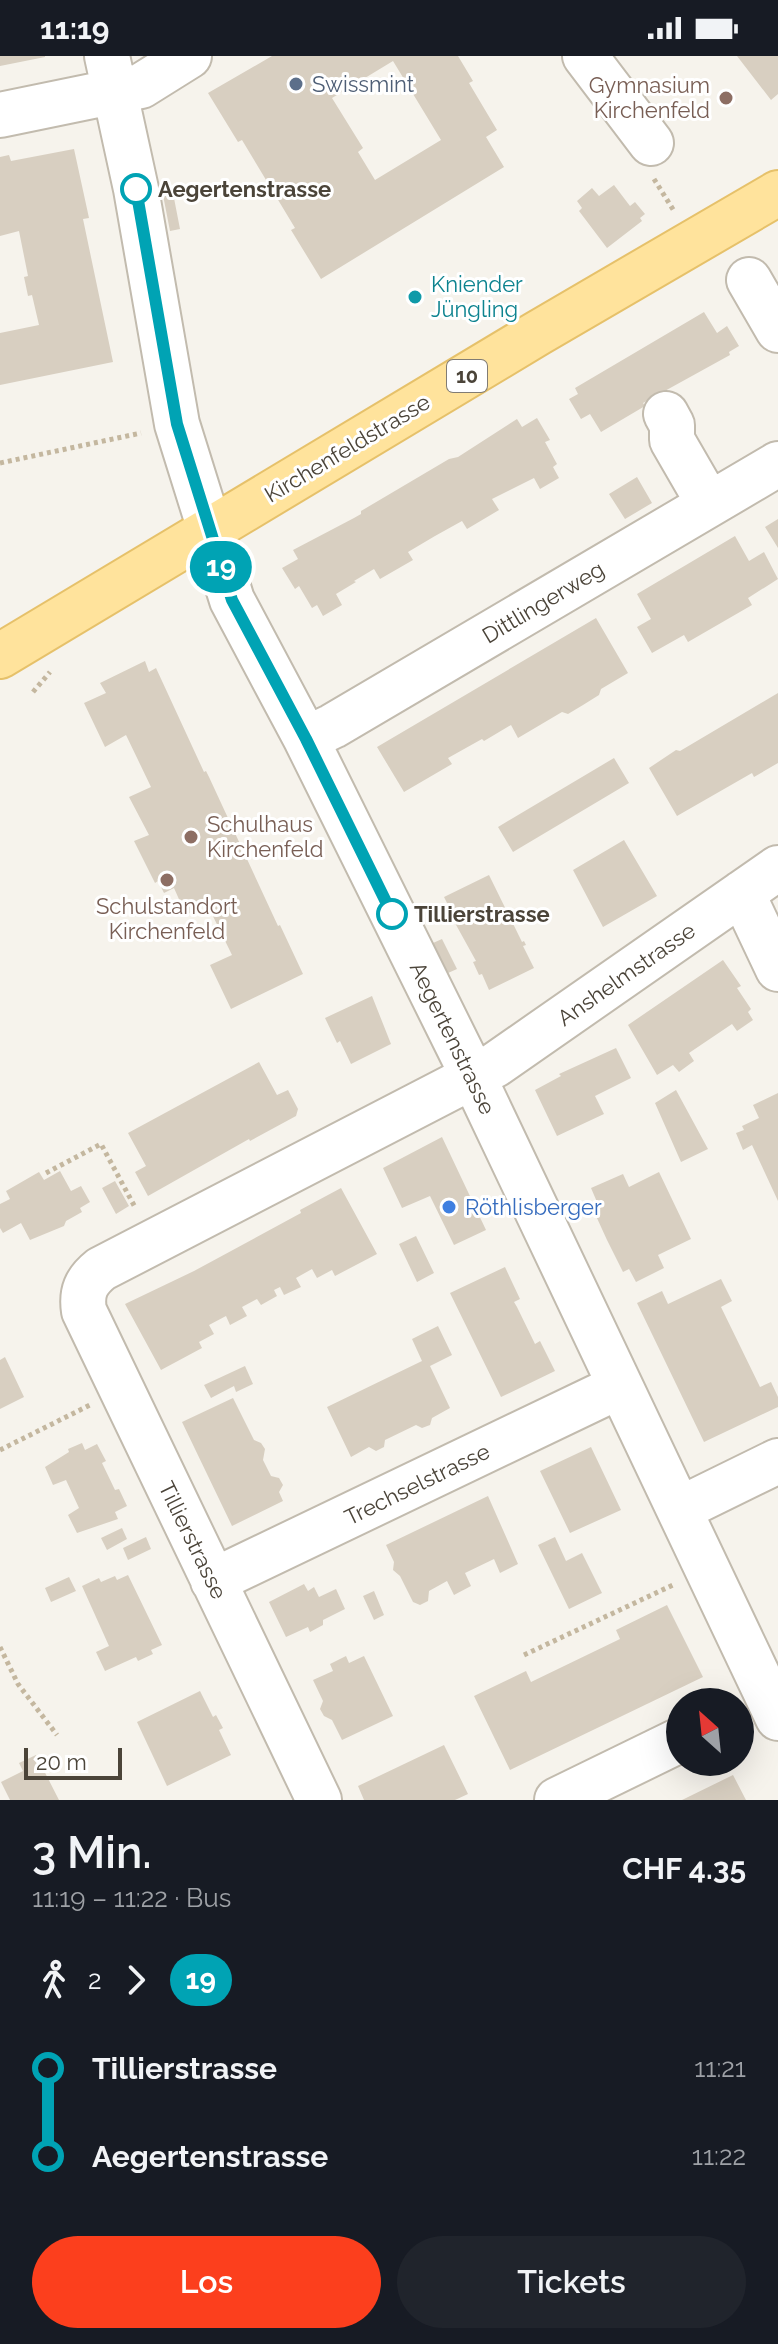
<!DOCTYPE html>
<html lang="de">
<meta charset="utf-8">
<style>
:root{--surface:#171b24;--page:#20242c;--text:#f1f3f6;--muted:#9ea1a6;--accent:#fc3f1d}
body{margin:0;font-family:Raleway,sans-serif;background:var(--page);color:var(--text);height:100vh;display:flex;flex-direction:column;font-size:30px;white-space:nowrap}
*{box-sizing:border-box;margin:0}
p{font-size:26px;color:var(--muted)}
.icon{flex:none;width:44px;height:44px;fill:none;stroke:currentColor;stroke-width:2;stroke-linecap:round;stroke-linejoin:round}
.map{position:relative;height:1744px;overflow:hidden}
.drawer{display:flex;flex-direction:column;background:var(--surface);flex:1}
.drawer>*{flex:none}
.badge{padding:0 16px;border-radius:26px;font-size:28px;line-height:52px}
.needle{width:52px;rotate:333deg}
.controls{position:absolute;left:666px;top:1632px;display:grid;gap:16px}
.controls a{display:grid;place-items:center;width:88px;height:88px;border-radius:50%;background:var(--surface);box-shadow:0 8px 32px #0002;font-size:40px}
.scale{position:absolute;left:24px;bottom:20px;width:98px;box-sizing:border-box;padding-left:8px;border:4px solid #4b4439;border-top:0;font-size:22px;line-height:28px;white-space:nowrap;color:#4b4439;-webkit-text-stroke:6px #fff;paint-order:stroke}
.map>.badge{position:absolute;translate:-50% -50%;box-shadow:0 0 0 4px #fff}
.legs{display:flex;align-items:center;gap:12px;height:88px;padding:0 32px;font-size:26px}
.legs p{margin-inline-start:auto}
.headline{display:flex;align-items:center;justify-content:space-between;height:136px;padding:0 32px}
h1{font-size:44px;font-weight:600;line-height:60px}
.button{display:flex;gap:16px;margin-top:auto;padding:16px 32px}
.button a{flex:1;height:92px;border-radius:48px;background:var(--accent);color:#fff;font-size:32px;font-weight:600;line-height:92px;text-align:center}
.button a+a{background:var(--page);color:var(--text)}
ul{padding:0 32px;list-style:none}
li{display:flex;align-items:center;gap:28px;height:88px;font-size:30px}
li i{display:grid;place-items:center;width:12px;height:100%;margin:0 10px;background:currentColor}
li i::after{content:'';width:20px;height:20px;margin:-10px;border:6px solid;border-radius:50%;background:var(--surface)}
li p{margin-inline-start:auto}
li:first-child i{background:linear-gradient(#0000 50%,currentColor 0)}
li:last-child i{background:linear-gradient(currentColor 50%,#0000 0)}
.status{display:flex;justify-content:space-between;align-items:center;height:56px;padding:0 40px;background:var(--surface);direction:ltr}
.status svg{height:22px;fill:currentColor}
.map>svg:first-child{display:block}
.building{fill:#d8cfc1;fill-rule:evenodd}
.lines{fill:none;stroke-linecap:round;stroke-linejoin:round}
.minor-casing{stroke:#c2bbae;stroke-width:48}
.major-casing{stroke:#e6c16a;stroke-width:48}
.path{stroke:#c4b79f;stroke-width:5;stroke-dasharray:4 4;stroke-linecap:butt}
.minor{stroke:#fff;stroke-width:44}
.major{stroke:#ffe39c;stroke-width:44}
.line-1-casing{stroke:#fff;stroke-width:18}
.line-1{stroke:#00a3b4;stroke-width:12}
.service-dot{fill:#5c6f8a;stroke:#fff;stroke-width:3}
.education-dot{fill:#8d6e63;stroke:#fff;stroke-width:3}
.stop-1-dot{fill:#fff;stroke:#00a3b4;stroke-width:4}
.culture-dot{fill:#0f9aa8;stroke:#fff;stroke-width:3}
.shop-dot{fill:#3f7fe0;stroke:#fff;stroke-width:3}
.labels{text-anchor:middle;stroke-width:6;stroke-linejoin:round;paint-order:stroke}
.shield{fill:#fff;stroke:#817c74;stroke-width:2}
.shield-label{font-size:20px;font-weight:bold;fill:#4b4439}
.service-label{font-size:22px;fill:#4e5e75;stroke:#fff;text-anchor:start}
.education-label{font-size:22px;fill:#785e54;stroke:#fff;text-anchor:end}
.stop-label{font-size:22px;font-weight:bold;fill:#4b4439;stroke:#fff;text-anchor:start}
.culture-label{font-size:22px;fill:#0d838f;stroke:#fff;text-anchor:start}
.street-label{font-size:22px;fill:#4b4439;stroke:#fff}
.shop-label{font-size:22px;fill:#366cbe;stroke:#fff;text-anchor:start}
</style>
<div class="status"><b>11:19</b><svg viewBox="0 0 49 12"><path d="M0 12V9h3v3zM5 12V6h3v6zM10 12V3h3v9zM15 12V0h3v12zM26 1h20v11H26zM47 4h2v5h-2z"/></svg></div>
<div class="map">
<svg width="778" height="1744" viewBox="0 0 778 1744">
<rect width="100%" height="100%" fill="#f6f3ec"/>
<!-- building -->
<path class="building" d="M 0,0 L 45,0 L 45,1 L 0,10 Z
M 272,0 L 458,0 L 473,25 L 469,27 L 497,74 L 486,81 L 504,111 L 321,223 L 291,174 L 295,172 L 242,84 L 238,86 L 208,37 ZM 393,5 L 441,84 L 375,124 L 358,96 L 363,92 L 332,42 Z
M 737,0 L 778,0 L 778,38 L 771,44 Z
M 74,93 L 89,162 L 83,163 L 113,306 L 0,329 L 0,277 L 39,269 L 32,239 L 28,240 L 24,221 L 28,220 L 19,175 L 0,180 L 0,101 L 9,99 L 11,105 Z
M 614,129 L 630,150 L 635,146 L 645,158 L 640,162 L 642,165 L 607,192 L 579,155 L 582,152 L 577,145 L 592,132 L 599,140 Z
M 173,137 L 180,173 L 170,175 L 163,139 Z
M 704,256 L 717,277 L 727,270 L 739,290 L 729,296 L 730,299 L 643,347 L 645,350 L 601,376 L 590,358 L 581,363 L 569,343 L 578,338 L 575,332 Z
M 537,362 L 550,384 L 545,386 L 557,408 L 553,411 L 559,422 L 540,433 L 534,422 L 492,443 L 499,454 L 467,473 L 462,465 L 435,480 L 408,496 L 413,504 L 380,523 L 374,513 L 354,525 L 356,526 L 336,538 L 342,549 L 323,560 L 317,549 L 312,552 L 299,530 L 295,533 L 282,512 L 298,503 L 293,494 L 354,462 L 361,458 L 361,455 L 449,403 L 458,401 L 517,363 L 522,371 Z
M 637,421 L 652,447 L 625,463 L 609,438 Z
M 778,463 L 778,492 L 765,471 Z
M 735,480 L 749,505 L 764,496 L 778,523 L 748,542 L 752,549 L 688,586 L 684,579 L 652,597 L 637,571 L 651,563 L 637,538 Z
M 596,562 L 628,617 L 601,633 L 599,639 L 583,649 L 568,658 L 562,656 L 518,682 L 511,669 L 484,685 L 482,683 L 448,702 L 452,708 L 404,736 L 377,691 Z
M 145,605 L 149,616 L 156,612 L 204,716 L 206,715 L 209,721 L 278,870 L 280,869 L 303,918 L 231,953 L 210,909 L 232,899 L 207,848 L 186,859 L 174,832 L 164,837 L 158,825 L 155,827 L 134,785 L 149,779 L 129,741 L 151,731 L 126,679 L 105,691 L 84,647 L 106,637 L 100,627 Z
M 778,637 L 778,707 L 754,721 L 752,717 L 677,760 L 649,712 L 676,694 L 680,695 Z
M 614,702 L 629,727 L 513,796 L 498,771 Z
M 624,784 L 657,840 L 603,871 L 573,814 Z
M 489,819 L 522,886 L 524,885 L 526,889 L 523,890 L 534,912 L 489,934 L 482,918 L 479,919 L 473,906 L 476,905 L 450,858 L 452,857 L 444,841 Z
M 442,883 L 457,913 L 448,917 L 433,887 Z
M 723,904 L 741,930 L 737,932 L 751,953 L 748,956 L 753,964 L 737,975 L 732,968 L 689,997 L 694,1005 L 679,1016 L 673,1009 L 657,1019 L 628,969 Z
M 372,940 L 391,988 L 351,1008 L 340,985 L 337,987 L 325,962 Z
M 616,992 L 631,1022 L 595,1040 L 604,1058 L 557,1080 L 535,1034 L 561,1020 L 559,1018 Z
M 259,1006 L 277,1039 L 288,1034 L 298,1053 L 296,1060 L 250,1085 L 249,1083 L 148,1140 L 135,1116 L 146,1110 L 128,1077 Z
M 676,1034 L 708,1093 L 681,1106 L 655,1047 Z
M 778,1037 L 778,1145 L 752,1089 L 743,1094 L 736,1077 L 744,1074 L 742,1070 L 759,1062 L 753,1049 Z
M 442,1081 L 486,1174 L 454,1189 L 430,1140 L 402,1152 L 383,1112 Z
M 60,1115 L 71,1135 L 81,1130 L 90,1146 L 80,1152 L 82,1156 L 66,1165 L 64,1170 L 30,1184 L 21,1167 L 3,1177 L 0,1172 L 0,1148 L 10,1143 L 6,1135 L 39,1116 L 44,1124 Z
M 659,1116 L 691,1183 L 658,1199 L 664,1212 L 636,1226 L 629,1213 L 623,1216 L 607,1184 L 591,1149 L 597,1146 L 591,1132 L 623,1118 L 629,1131 Z
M 115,1125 L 129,1150 L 116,1158 L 102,1132 Z
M 341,1132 L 377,1198 L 335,1220 L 332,1214 L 317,1222 L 312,1213 L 296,1222 L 301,1231 L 284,1239 L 280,1231 L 274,1234 L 277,1240 L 261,1249 L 257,1243 L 242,1251 L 247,1260 L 230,1269 L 226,1260 L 209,1269 L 214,1278 L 199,1286 L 202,1292 L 161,1314 L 125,1248 L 194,1215 L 301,1157 L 300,1154 Z
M 416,1180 L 434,1217 L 417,1226 L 399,1188 Z
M 505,1211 L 520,1243 L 514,1246 L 517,1251 L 535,1288 L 540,1285 L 555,1315 L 501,1341 L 450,1237 Z
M 721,1223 L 732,1245 L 721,1251 L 760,1331 L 771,1326 L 778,1341 L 778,1351 L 704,1386 L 637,1247 L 662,1235 L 668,1248 Z
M 438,1270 L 452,1299 L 430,1310 L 450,1352 L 432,1362 L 430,1369 L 422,1372 L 416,1369 L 385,1384 L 384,1391 L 376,1395 L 369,1391 L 351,1401 L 327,1351 L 422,1305 L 412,1283 Z
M 5,1301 L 24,1341 L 0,1353 L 0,1304 Z
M 245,1310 L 253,1328 L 236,1336 L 234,1330 L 211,1342 L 204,1329 Z
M 233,1342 L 254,1384 L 261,1387 L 265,1393 L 263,1404 L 271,1420 L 279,1422 L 283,1429 L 279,1436 L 283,1445 L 232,1470 L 182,1366 Z
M 82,1387 L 85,1394 L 97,1388 L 106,1405 L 102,1407 L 115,1434 L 119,1433 L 127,1450 L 115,1456 L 118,1463 L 77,1477 L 68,1459 L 79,1452 L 66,1424 L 53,1429 L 45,1411 L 69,1396 L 68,1393 Z
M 591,1391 L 621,1454 L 570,1477 L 540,1415 Z
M 488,1440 L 518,1508 L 500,1517 L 494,1503 L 465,1517 L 471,1530 L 454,1539 L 447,1525 L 429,1535 L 428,1545 L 420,1549 L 413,1546 L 400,1520 L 393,1514 L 394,1506 L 386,1489 Z
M 122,1472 L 127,1483 L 107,1494 L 101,1482 Z
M 146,1481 L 151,1493 L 128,1504 L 123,1492 Z
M 555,1481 L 566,1505 L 582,1497 L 602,1537 L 569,1553 L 538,1489 Z
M 128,1519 L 162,1589 L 151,1594 L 153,1598 L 138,1605 L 136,1601 L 105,1615 L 96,1596 L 109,1590 L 82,1530 L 99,1522 L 101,1526 L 115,1520 L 117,1524 Z
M 69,1521 L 76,1535 L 51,1546 L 45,1532 Z
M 304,1528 L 308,1535 L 314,1531 L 319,1541 L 336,1533 L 345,1553 L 323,1564 L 323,1569 L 310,1576 L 308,1571 L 286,1581 L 269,1546 Z
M 374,1535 L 384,1559 L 374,1564 L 363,1540 Z
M 667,1549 L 703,1621 L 510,1714 L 474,1640 L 526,1615 L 531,1626 L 620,1583 L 616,1574 Z
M 346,1600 L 349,1607 L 364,1600 L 393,1660 L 342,1684 L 332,1664 L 324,1660 L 320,1653 L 323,1645 L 313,1624 L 333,1615 L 330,1608 Z
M 200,1635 L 213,1661 L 216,1659 L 223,1672 L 219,1674 L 231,1699 L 167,1730 L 137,1666 Z
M 444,1689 L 468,1738 L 455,1744 L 364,1744 L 358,1730 Z
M 36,1699 L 59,1744 L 10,1744 L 1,1726 L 23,1715 L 19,1707 Z
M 733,1719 L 746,1744 L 682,1744 Z"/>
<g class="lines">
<defs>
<path id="minor" d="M 107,0 L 136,133 L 177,368 L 232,544 L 306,683 L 473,1020 L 778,1662
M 585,0 L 651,87
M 0,59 L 141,30 L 189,0
M 749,224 L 778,274
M 666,358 L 672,369 L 672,384 L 709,448
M 306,683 L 333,670 L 778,408
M 742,837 L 778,913
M 680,1453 L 778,1405
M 213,1525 L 620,1330
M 319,1744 L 84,1255 C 81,1236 86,1225 101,1213 L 495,1009 L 778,812
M 557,1744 L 680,1684"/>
<path id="major" d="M 0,600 L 538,277 L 778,137"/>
</defs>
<!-- minor casing -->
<use href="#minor" class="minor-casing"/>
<!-- major casing -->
<use href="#major" class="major-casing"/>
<!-- path -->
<path class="path" d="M 654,123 L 674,155
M 0,407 L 141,377
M 33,636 L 50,616
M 46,1117 L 101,1088 L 136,1153
M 0,1394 L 90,1349
M 0,1591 L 18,1628 L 57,1679
M 524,1599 L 675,1528"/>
<!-- minor -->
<use href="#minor" class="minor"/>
<!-- major -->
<use href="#major" class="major"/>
</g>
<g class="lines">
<defs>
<path id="line-1" d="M 136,133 L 177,368 L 232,544 L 306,683 L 392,858"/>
</defs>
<!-- line-1 casing -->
<use href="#line-1" class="line-1-casing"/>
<!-- line-1 -->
<use href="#line-1" class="line-1"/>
</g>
<!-- markers -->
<circle class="service-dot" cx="296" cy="28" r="8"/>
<g class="education-dot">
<circle cx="726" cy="42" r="8"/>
<circle cx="191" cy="781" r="8"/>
<circle cx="167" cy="824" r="8"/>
</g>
<g class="stop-1-dot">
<circle cx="136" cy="133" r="14"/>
<circle cx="392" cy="858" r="14"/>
</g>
<circle class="culture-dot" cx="415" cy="241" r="8"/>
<circle class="shop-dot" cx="449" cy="1151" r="8"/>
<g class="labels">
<!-- shield labels -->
<rect class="shield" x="447" y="304" width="40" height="32" rx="6"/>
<g class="shield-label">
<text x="467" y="327">10</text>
</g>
<!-- service labels -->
<g class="service-label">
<text x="312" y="36">Swissmint</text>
</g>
<!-- education labels -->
<g class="education-label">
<text x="710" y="37">Gymnasium<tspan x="710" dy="25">Kirchenfeld</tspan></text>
<text x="207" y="776" text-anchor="start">Schulhaus<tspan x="207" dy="25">Kirchenfeld</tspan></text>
<text x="167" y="858" text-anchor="middle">Schulstandort<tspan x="167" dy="25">Kirchenfeld</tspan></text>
</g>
<!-- stop labels -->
<g class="stop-label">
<text x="158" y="141">Aegertenstrasse</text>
<text x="414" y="866">Tillierstrasse</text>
</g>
<!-- culture labels -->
<g class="culture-label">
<text x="431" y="236">Kniender<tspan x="431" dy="25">Jüngling</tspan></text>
</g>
<!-- street labels -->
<g class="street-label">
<text transform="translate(347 392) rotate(-31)" y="8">Kirchenfeldstrasse</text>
<text transform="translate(543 546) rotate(-31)" y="8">Dittlingerweg</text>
<text transform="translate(626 918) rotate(-35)" y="8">Anshelmstrasse</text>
<text transform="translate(453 982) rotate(64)" y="8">Aegertenstrasse</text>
<text transform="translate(417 1428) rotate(-26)" y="8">Trechselstrasse</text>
<text transform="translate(193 1484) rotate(64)" y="8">Tillierstrasse</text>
</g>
<!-- shop labels -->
<g class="shop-label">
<text x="465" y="1159">Röthlisberger</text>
</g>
</g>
</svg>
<div class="controls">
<a><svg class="needle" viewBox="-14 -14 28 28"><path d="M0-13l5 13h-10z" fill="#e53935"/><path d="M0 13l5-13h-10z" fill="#9ea1a6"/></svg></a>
</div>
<div class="scale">20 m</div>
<b class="badge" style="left:221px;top:511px;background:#00a3b4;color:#fff">19</b>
</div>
<section class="drawer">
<div class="headline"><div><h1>3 Min.</h1><p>11:19 – 11:22 · Bus</p></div><b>CHF 4.35</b></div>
<div class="legs"><svg class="icon" aria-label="walk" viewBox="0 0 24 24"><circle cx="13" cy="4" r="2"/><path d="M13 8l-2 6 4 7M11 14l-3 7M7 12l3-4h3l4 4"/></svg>2<svg class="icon" aria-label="forward" viewBox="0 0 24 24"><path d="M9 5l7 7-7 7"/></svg><b class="badge" style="background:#00a3b4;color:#fff">19</b></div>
<ul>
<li><i style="color:#00a3b4"></i><b>Tillierstrasse</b><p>11:21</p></li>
<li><i style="color:#00a3b4"></i><b>Aegertenstrasse</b><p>11:22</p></li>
</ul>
<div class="button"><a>Los</a><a>Tickets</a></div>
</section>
